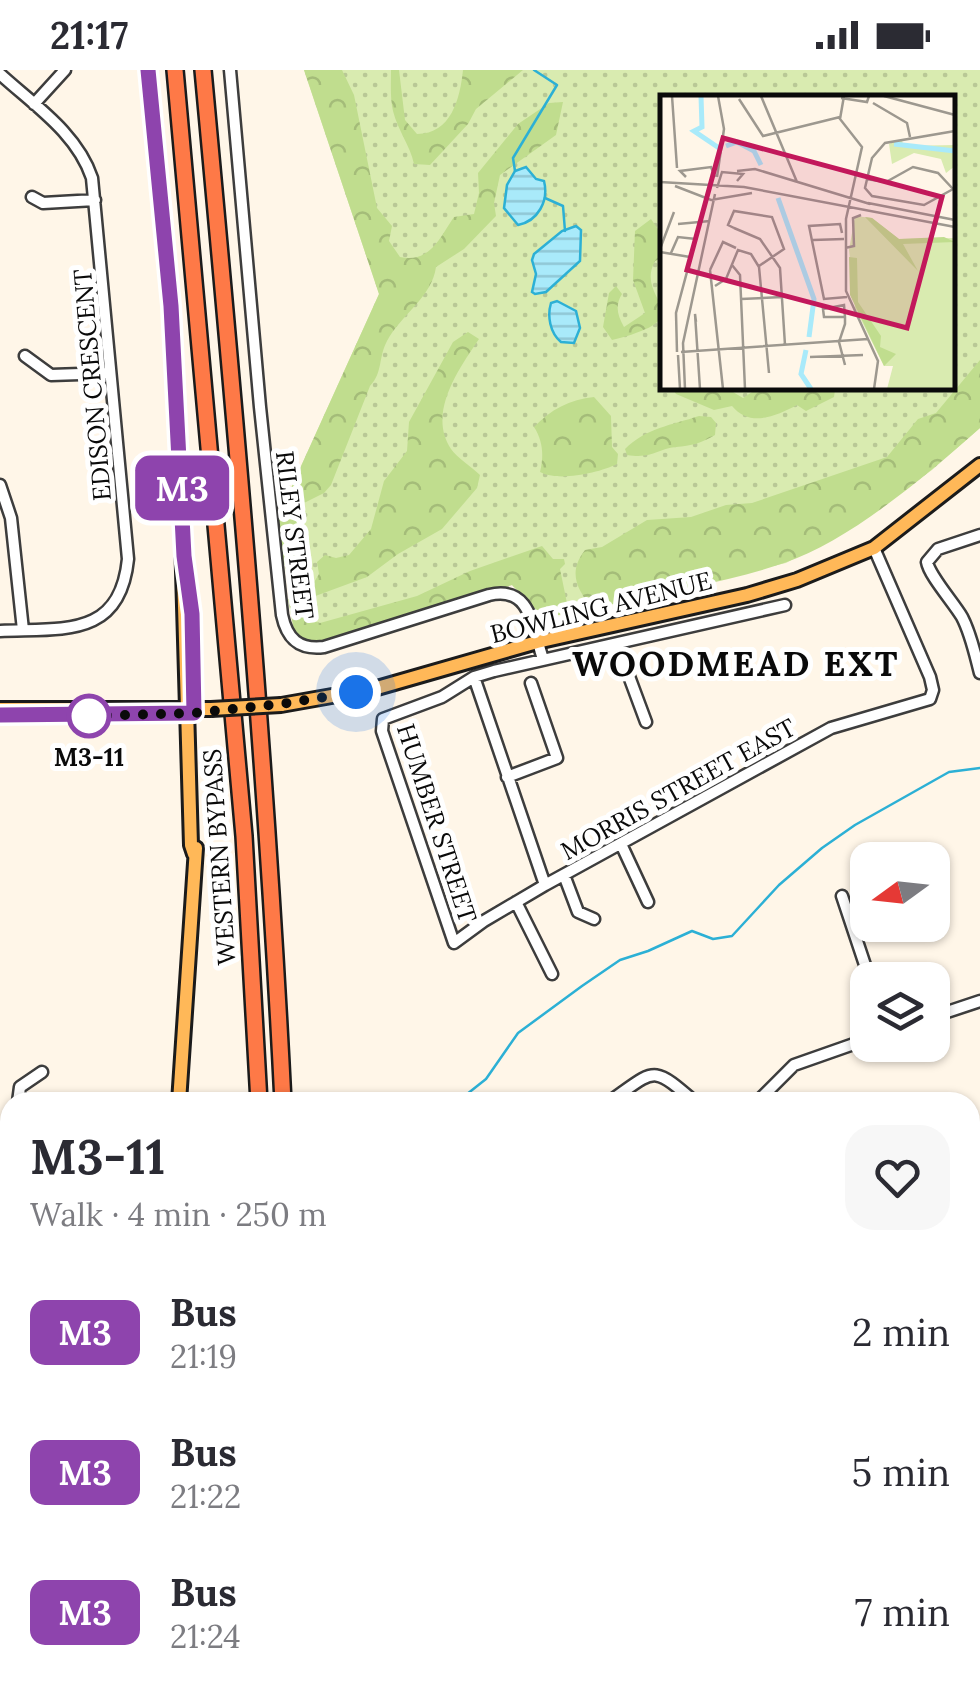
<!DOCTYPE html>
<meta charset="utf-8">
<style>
:root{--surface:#fff;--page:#f7f7f7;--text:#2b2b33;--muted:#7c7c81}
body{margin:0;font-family:Lora,serif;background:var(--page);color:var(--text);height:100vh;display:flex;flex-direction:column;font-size:38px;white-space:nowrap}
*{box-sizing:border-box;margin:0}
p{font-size:32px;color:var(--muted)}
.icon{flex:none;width:55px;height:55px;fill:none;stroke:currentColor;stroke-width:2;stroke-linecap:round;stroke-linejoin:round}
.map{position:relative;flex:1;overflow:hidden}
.drawer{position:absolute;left:0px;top:1022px;width:980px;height:612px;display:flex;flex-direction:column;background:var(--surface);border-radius:30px 30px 0 0;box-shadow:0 2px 8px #0004}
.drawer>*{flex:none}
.badge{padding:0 20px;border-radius:15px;font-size:35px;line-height:65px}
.needle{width:65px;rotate:255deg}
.buttons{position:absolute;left:850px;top:772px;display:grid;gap:20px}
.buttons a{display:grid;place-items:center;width:100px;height:100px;border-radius:20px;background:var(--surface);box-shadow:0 2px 8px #0004;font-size:50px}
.you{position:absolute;width:50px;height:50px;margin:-25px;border:8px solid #fff;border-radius:50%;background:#1a73e8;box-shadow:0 0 0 15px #1a73e833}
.map>.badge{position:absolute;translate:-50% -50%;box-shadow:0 0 0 5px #fff}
.round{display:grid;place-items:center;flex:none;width:105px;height:105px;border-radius:30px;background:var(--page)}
.headline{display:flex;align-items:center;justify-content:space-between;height:170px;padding:0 30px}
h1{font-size:48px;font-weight:800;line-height:75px}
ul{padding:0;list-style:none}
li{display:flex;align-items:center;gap:30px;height:140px;padding:0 30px}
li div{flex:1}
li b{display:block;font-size:38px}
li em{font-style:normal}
li .badge{min-width:110px;font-weight:700;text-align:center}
.status{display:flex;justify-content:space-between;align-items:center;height:70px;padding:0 50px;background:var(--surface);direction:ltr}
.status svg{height:28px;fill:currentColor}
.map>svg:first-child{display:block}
.grass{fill:url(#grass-dots);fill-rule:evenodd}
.forest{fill:url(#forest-crowns)}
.water{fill:url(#water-rules);stroke:#2cb0d5;stroke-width:2.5}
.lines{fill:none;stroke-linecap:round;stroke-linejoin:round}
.stream{stroke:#2cb0d5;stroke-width:2.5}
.minor-casing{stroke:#3d3d3d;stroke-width:15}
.major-casing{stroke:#1b1b1b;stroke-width:18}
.highway-casing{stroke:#1b1b1b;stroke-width:20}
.minor{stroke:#fff;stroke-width:10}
.major{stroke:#ffb858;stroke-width:12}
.highway{stroke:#fe7947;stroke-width:15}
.major-bridge-casing{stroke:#1b1b1b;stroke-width:18;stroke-linecap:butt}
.major-bridge{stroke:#ffb858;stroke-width:12}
.line-casing{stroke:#fff;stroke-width:22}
.line{stroke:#8e44ad;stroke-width:15}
.walk{stroke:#0a0a0a;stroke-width:10;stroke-dasharray:0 18}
.stop-dot{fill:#fff;stroke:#8e44ad;stroke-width:5}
.labels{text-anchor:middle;stroke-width:10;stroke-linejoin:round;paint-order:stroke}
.street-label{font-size:25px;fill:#0a0a0a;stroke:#fff}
.stop-label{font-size:25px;font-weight:bold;fill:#0a0a0a;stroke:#fff}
.district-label{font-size:35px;font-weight:bold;letter-spacing:2.5px;fill:#0a0a0a;stroke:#fff}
.inset-river{fill:none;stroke:#a9eafa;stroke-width:5}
.inset-road{fill:none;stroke:#9d988f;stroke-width:2.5}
.view{fill:#c2185b;fill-opacity:0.15;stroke:#c2185b;stroke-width:5}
.inset-edge{fill:none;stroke:#0a0a0a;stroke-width:5}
</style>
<div class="status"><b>21:17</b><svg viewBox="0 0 49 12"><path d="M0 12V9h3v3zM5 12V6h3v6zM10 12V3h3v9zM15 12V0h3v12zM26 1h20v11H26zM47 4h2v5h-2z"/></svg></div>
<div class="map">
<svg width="980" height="1633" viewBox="0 0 980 1633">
<defs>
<pattern id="grass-dots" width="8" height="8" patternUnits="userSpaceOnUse" patternTransform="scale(2.5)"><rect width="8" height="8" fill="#d9ebb0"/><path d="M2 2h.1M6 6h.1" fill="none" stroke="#b9c896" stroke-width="1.8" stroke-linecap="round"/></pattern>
<pattern id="forest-crowns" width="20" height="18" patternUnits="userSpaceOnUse" patternTransform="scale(2.5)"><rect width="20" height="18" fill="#c0dd8e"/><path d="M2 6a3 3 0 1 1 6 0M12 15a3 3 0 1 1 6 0" fill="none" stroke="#a4bc79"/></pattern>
<pattern id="water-rules" width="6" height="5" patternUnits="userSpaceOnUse" patternTransform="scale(2.5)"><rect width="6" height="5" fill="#a9eafa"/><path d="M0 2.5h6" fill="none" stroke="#90c7d5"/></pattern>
</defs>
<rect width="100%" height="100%" fill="#fff6e8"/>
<!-- grass -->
<path class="grass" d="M 304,0 L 980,0 L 980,358 L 932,400 L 853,457 L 786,493 L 544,548 L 512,515 L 314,578 L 295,567 L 278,447 L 379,224 ZM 662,28 L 952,28 L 952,318 L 662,318 Z"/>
<!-- forest -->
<path class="forest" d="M 304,0 L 342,0 L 354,25 L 377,138 L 392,156 L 389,171 L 400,187 C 430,193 439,169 454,147 L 474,144 L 479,123 L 478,103 L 518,54 L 549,33 L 563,32 L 556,65 L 500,105 L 494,133 L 496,146 L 464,179 L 436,197 C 432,227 401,245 387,271 C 378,288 383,302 370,316 L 331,415 L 324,423 L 302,434 C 297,453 313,464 310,483 L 288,497 L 283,494 L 278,447 L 379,224 Z
M 391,0 L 399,0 L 405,50 L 417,64 C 451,64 460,29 463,0 L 523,0 L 476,39 L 468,54 L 430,95 L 414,94 C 410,75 398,61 393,41 C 390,28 391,14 391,0 Z
M 651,149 L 662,165 L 662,188 L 655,191 C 633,231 707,246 612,270 L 603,257 L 609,223 L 616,216 L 622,224 C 615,235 617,245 624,257 L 645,243 L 633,210 L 635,161 Z
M 468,262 L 479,269 C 459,299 427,343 451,379 C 457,388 471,396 480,405 L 477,418 L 442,459 L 398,484 L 367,507 L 310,528 L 307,524 L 319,504 L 317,492 L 325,485 L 336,488 L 349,485 L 371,459 L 384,411 L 407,381 L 409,352 L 453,272 Z
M 980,290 L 980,358 C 928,404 850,471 784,493 C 732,511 673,520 619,533 L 593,538 C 576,519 568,502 585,480 L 602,477 L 647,450 L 691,447 L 726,435 L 752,433 L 887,387 L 918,349 L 936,343 Z
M 672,318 L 734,318 L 733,322 L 743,328 L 758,318 L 835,320 L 834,327 L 806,341 L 797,335 C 776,346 750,358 732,336 L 714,340 L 676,324 Z
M 594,327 L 611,346 L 612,377 L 618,384 L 617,394 C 599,403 558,412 540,402 C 544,386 543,371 534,357 C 550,340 570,329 594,327 Z
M 699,346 L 711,347 L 716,353 L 715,365 C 702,373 691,376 676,377 C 657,379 653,389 627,385 L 625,379 C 646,358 672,355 699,346 Z
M 542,476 L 553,489 L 564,489 L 565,494 L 560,499 L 569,543 L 544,548 L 512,515 L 314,578 L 295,567 L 288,529 L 307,536 L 308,549 L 320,553 L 417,526 L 470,501 Z"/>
<!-- water -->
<path class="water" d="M 526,97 L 536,109 L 544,111 C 549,131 538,151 518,155 L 504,138 L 507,115 L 515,101 Z
M 576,156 L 581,160 L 580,191 L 546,222 L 535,224 L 532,222 L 536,204 L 532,190 L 534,184 L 562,161 Z
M 557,231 L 576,241 L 580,258 L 574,273 L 561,272 C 550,263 547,246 551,233 Z"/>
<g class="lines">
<!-- stream -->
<path class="stream" d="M 515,101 L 513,88 L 557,15 L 534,0
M 545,128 L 563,136 L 565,161
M 457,1032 L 486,1009 L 518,963 L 582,916 L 620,890 L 648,881 L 692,861 L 713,869 L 732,866 L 779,815 L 822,778 L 855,755 L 949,702 L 980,698
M 10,1506 L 5,1527 L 10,1547"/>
<defs>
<path id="minor" d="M 230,0 L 260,337 L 282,545 C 287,569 299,580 324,577 L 489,525 C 532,515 532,558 543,589
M 0,4 C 34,35 77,63 92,108 L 128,489 C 120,569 62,558 0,561
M 34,34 L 65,0
M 32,127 L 43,133 L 95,130
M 25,286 L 51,305 L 110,303
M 0,415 L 11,448 L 23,560
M 980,465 L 938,479 L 927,492 C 929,505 953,532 962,547 C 971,564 975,584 980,603
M 785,535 L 494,601 L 474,607 L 442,627 L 383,649 L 382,661 L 454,873 L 484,851 L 545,815 L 831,658 L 930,629 L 933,620 L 930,607 L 874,478
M 617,574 L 646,652
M 474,607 L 545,815
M 507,707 L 557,688 L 531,613
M 621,774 L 648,832
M 564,805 L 578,842 L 594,849
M 842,826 L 870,910
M 516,832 L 552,904
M 932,947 L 980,931
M 18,1032 L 20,1017 L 42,1002
M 609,1032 C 656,999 651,994 695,1032
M 757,1032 L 794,995 L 868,969
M 970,1090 L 980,1087
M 0,1140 L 10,1133
M 0,1165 L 10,1158
M 8,1181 L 10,1180
M 970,1243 L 980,1239
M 970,1347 L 980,1350
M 970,1454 L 980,1448
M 621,1625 L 623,1633
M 865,1625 L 882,1633
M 749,1629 L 750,1633
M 772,1629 L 796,1631 L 807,1625
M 890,1633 L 907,1628 L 980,1630"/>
<path id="major" d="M 149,0 L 171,236 L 179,365 L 191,775 L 194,784
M 281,635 L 377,618 L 537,572 L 747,525 L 797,510 L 874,478 L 980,395
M 0,639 L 211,639
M 179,1032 L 196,778
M 970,1532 L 980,1531
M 970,1546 L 980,1546
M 166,1625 L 185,1633
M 195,1625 L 196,1633
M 0,1626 L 10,1624
M 70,1633 L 151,1625
M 218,1633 L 223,1625"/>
<path id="highway" d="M 175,0 L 244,766 L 259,1032
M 203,0 C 235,344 266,688 283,1032
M 301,1625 L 303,1633
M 319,1625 L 320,1633
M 340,1625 L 341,1633
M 355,1625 L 356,1633
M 444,1625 L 445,1633
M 458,1625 L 459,1633
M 239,1633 L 260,1625"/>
</defs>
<!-- minor casing -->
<use href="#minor" class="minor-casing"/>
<!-- major casing -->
<use href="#major" class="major-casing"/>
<!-- highway casing -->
<use href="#highway" class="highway-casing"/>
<!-- minor -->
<use href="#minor" class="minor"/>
<!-- major -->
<use href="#major" class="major"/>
<!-- highway -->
<use href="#highway" class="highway"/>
<defs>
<path id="major-bridge" d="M 211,639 L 281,635"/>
</defs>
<!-- major-bridge casing -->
<use href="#major-bridge" class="major-bridge-casing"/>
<!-- major-bridge -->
<use href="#major-bridge" class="major-bridge"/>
</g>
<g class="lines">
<defs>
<path id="line" d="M 0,645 L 194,643 L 192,544 L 184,486 L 171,236 L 148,0"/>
</defs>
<!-- line casing -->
<use href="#line" class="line-casing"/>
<!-- line -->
<use href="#line" class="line"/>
<!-- walk -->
<path class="walk" d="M 89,646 L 194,643 L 281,634 L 356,622"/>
</g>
<!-- markers -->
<circle class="stop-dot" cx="89" cy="646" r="20"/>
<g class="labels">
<!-- street labels -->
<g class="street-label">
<text transform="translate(92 315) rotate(-95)" y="9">EDISON CRESCENT</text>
<text transform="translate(295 465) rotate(83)" y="9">RILEY STREET</text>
<text transform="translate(601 537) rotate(-14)" y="9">BOWLING AVENUE</text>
<text transform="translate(678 719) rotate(-29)" y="9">MORRIS STREET EAST</text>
<text transform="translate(437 753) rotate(72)" y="9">HUMBER STREET</text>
<text transform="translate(219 787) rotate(-94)" y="9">WESTERN BYPASS</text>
</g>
<!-- stop labels -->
<g class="stop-label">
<text x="89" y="696">M3-11</text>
</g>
<!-- district labels -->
<g class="district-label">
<text x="736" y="606">WOODMEAD EXT</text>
</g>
</g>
<!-- overview -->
<g transform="translate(660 25)">
<rect width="295" height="295" fill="#fff6e8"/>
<path d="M 195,121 L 212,123 L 239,144 L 295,143 L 295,294 L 227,294 L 233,271 L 224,271 L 195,213 L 189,155 Z" fill="#d9ebb0"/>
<path d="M 205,122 L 212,123 L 239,144 L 284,142 L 295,147 L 243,149 L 258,176 ZM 189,162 L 197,163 L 198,207 L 221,241 L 220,252 L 236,259 L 224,271 L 190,200 Z" fill="#c0dd8e"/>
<path d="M 242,44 L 243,51 L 295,50 L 295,71 L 286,78 L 281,64 L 254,58 L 232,69 L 229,49 Z" fill="#d9ebb0"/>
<path class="inset-river" d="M 41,1 L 42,32 L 34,36 L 59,53M 234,49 L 295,56M 66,51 L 77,47 L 94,56 L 101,70M 118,103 L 154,204 L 149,242M 146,255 L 141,279 L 151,294"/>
<path class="inset-road" d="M 12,1 L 17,73M 101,1 L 137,87M 184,1 L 180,24 L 202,52 L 186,124 L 186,196 L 218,266 L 214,294M 224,1 L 295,20M 181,3 L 207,7 L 209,1M 79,4 L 103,41 L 180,22M 213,8 L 247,28 L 250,42M 295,36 L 225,48 L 212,63 L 205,93 L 212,101 L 264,110 L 295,93M 77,76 L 95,74 L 210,109M 26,82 L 20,76 L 51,72 L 55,82M 57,82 L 64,34 L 58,1M 206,84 L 226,87 L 253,72 L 278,78 L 293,94M 0,87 L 84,92 L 295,132M 15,91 L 51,105 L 92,98M 57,93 L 62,77 L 83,79 L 77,86M 208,108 L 295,125M 18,129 L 50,126M 74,133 L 100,144 L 120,173 L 125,250M 74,133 L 68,130 L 74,116 L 112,122 L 124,154 L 99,171M 182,138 L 180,129 L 149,131 L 164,204 L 187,202M 153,145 L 184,144M 185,153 L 194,151 L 193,123 L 201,120M 0,154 L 14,117M 0,157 L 30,162M 11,158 L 18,142 L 36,144M 72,170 L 80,180 L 85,294M 50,175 L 63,294M 50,175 L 63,147 L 76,153M 55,191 L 66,184 L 78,155 L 91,159 L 99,172 L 109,278M 81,204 L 122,202M 185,222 L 164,222 L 163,214 L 184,210 L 185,222 L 185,229 L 179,247 L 185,270M 36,227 L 35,219 L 40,294M 17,257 L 16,218 L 35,147M 21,257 L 208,244M 18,260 L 20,294M 150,262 L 203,260M 25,294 L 23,248 L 55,99"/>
<path class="view" d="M 63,43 L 282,102 L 247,233 L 27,175 Z"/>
<rect width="295" height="295" class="inset-edge"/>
</g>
</svg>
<div class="buttons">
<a><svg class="needle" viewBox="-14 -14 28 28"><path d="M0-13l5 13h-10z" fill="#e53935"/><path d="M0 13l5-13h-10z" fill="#7c7c81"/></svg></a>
<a><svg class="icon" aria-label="layers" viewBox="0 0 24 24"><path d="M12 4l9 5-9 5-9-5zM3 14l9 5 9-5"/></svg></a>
</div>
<div class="you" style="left:356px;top:622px"></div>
<b class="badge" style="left:182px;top:418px;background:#8e44ad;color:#fff">M3</b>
<section class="drawer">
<div class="headline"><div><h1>M3-11</h1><p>Walk · 4 min · 250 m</p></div><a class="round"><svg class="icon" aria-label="heart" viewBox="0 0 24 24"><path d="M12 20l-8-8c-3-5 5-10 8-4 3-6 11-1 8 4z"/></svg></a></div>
<ul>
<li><span class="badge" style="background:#8e44ad;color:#fff">M3</span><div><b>Bus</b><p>21:19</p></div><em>2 min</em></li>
<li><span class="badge" style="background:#8e44ad;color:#fff">M3</span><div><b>Bus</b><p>21:22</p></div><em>5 min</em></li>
<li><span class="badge" style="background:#8e44ad;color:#fff">M3</span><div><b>Bus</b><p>21:24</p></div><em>7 min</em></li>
</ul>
</section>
</div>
